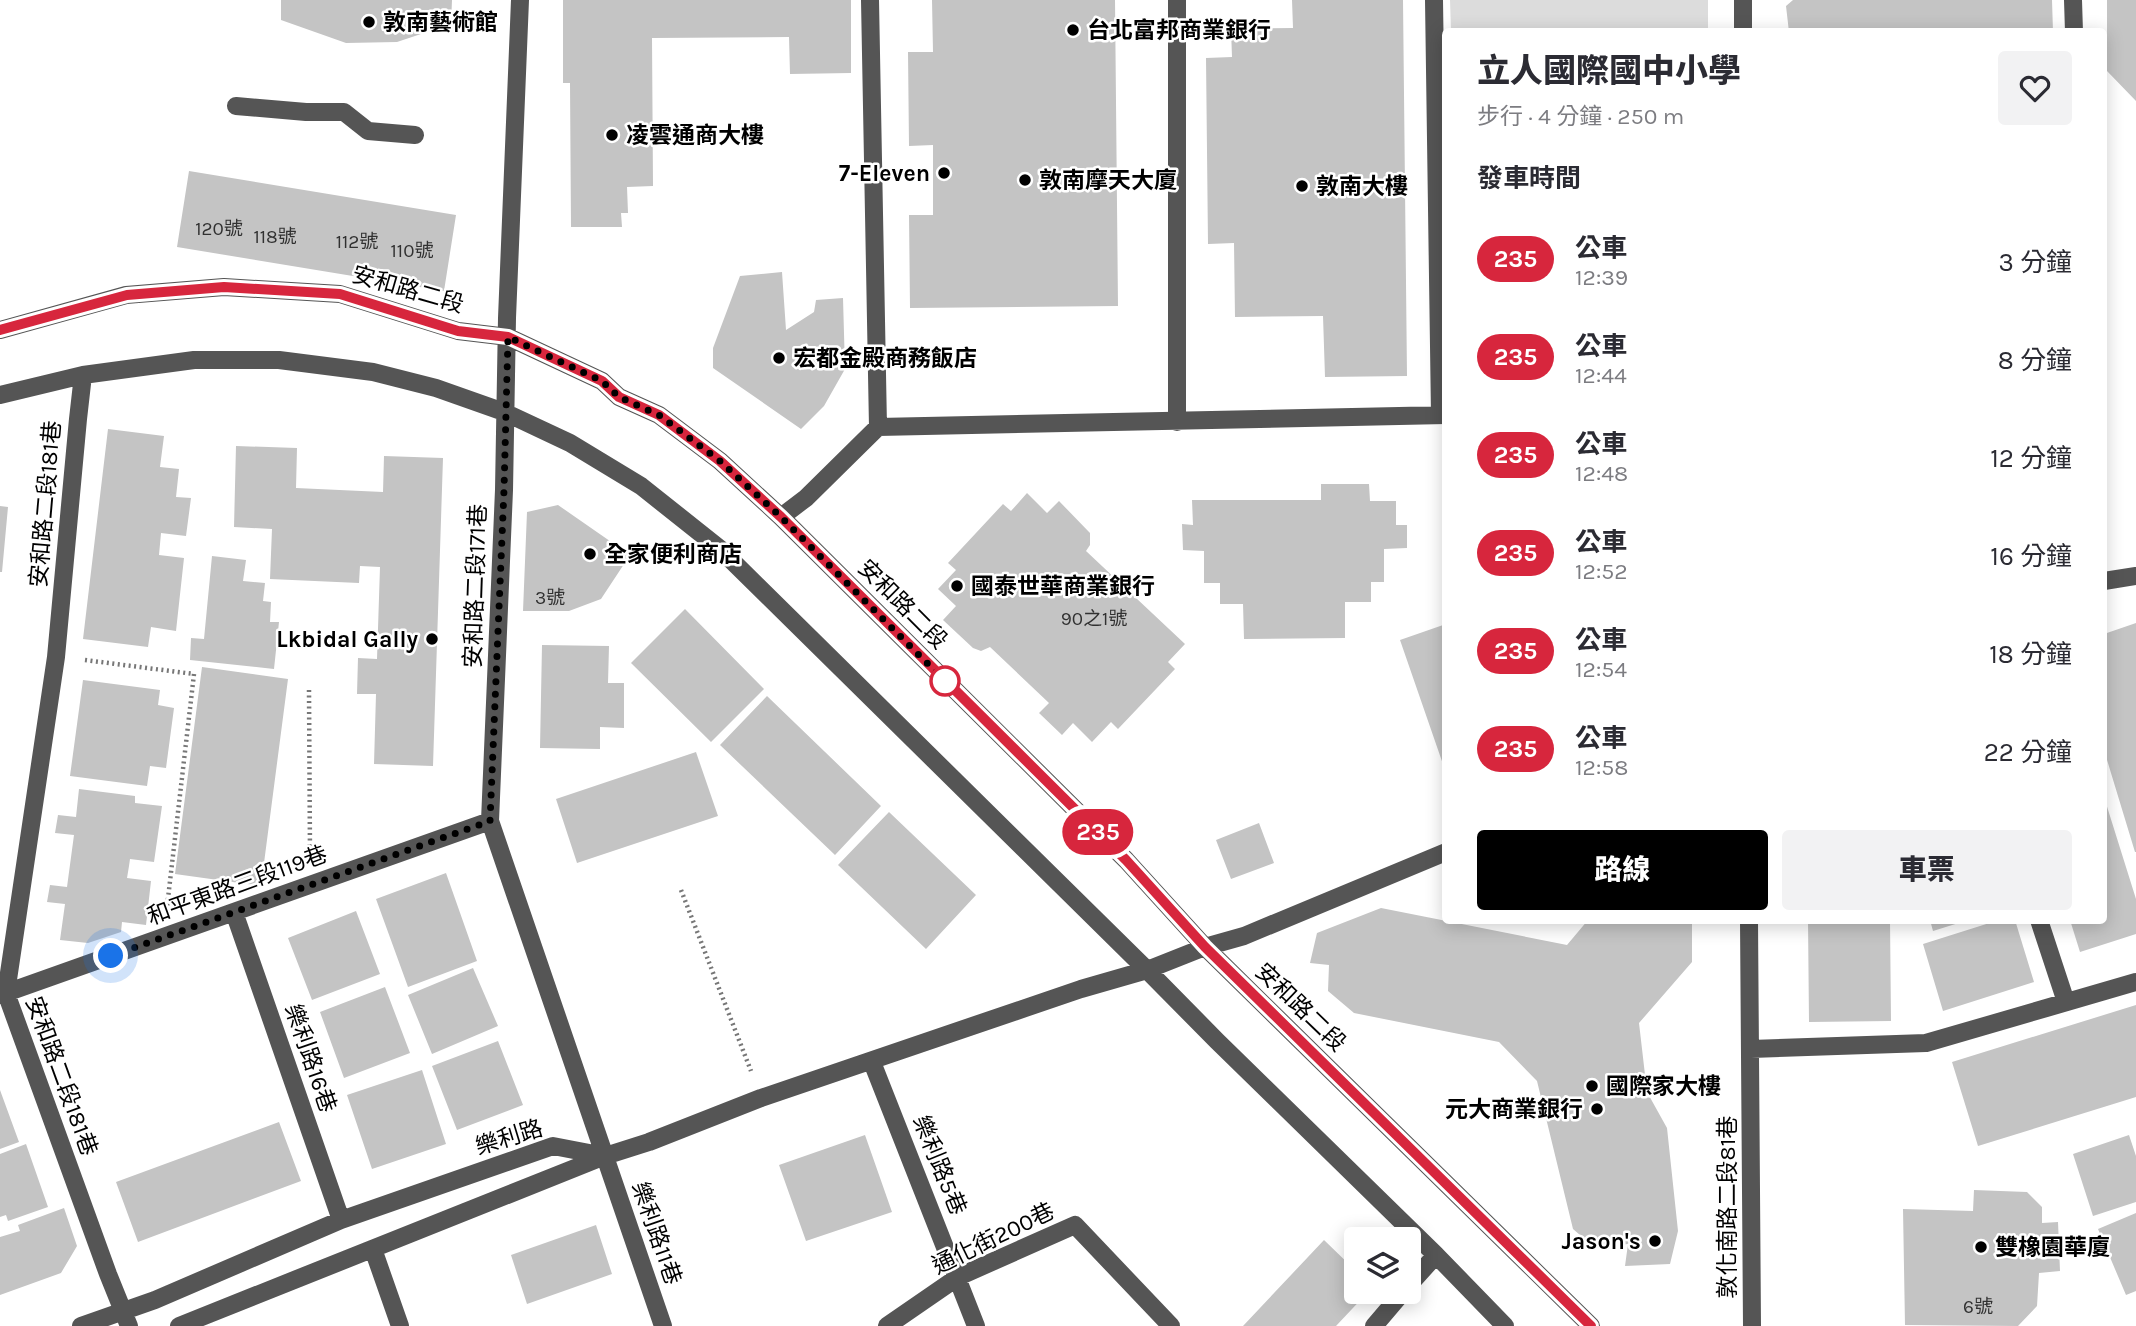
<!DOCTYPE html>
<html lang="zh-TW">
<meta charset="utf-8">
<style>
:root{--surface:#fff;--page:#f2f2f3;--text:#2b2b33;--muted:#7c7c81;--accent:#000}
body{margin:0;font-family:Karla,"Noto Sans TC",sans-serif;background:var(--page);color:var(--text);height:100vh;display:flex;flex-direction:column;font-size:26px;white-space:nowrap}
*{box-sizing:border-box;margin:0}
p{font-size:23px;color:var(--muted)}
.icon{flex:none;width:38px;height:38px;fill:none;stroke:currentColor;stroke-width:2;stroke-linecap:round;stroke-linejoin:round}
.map{position:relative;flex:1;overflow:hidden}
.sheet{position:absolute;left:1442px;top:28px;width:665px;height:896px;display:flex;flex-direction:column;background:var(--surface);border-radius:7px;box-shadow:0 4px 18px #0003}
.sheet>*{flex:none}
.badge{padding:0 14px;border-radius:23px;font-size:24px;line-height:46px}
.fabs{position:absolute;left:1344px;top:1227px;display:grid;gap:14px}
.fabs a{display:grid;place-items:center;width:77px;height:77px;border-radius:7px;background:var(--surface);box-shadow:0 4px 18px #0003;font-size:35px}
.you{position:absolute;width:35px;height:35px;margin:-18px;border:5px solid #fff;border-radius:50%;background:#1a73e8;box-shadow:0 0 0 10px #1a73e833}
.map>.badge{position:absolute;translate:-50% -50%;box-shadow:0 0 0 4px #fff}
h2{padding:0 35px;font-size:26px;line-height:63px}
.round{display:grid;place-items:center;flex:none;width:74px;height:74px;border-radius:7px;background:var(--page)}
.head{display:flex;align-items:center;justify-content:space-between;height:119px;padding:0 35px}
h1{font-size:33px;font-weight:800;line-height:52px}
.primary-button{display:flex;gap:14px;margin-top:auto;padding:14px 35px}
.primary-button a{flex:1;height:80px;border-radius:7px;background:var(--accent);color:#fff;font-size:28px;font-weight:800;line-height:80px;text-align:center}
.primary-button a+a{background:var(--page);color:var(--text)}
ul{padding:0;list-style:none}
li{display:flex;align-items:center;gap:21px;height:98px;padding:0 35px}
li div{flex:1}
li b{display:block;font-size:26px}
li em{font-style:normal}
li .badge{min-width:77px;font-weight:700;text-align:center}
.map>svg:first-child{display:block}
.green{fill:#dcdcdc}
.building{fill:#c4c4c4}
.lines{fill:none;stroke-linecap:round;stroke-linejoin:round}
.path{stroke:#777;stroke-width:4.5;stroke-dasharray:2 3.5;stroke-linecap:butt}
.minor{stroke:#555;stroke-width:18}
.line-casing{stroke:#fff;stroke-width:16}
.line{stroke:#d7263d;stroke-width:10}
.walk{stroke:#000;stroke-width:7;stroke-dasharray:0 12.6}
.poi-dot{fill:#000;stroke:#fff;stroke-width:2.5}
.stop-dot{fill:#fff;stroke:#d7263d;stroke-width:3.5}
.labels{text-anchor:middle;stroke-width:5;stroke-linejoin:round;paint-order:stroke}
.number-label{font-size:19px;fill:#313131}
.poi-label{font-size:23px;font-weight:bold;fill:#000;stroke:#fff;text-anchor:start}
.street-label{font-size:23px;fill:#000;stroke:#fff}
</style>
<div class="map">
<svg width="2136" height="1326" viewBox="0 0 2136 1326">
<rect width="100%" height="100%" fill="#fff"/>
<!-- green -->
<path class="green" d="M 1450,0 L 1708,0 L 1708,31 L 1451,31 Z"/>
<!-- building -->
<path class="building" d="M 281,0 L 452,0 L 451,24 L 397,42 L 346,43 L 281,20 Z
M 563,0 L 851,0 L 851,73 L 790,74 L 789,37 L 652,38 L 653,186 L 627,187 L 628,213 L 621,213 L 622,227 L 571,227 L 570,83 L 563,83 Z
M 932,0 L 1115,0 L 1118,306 L 910,308 L 909,215 L 933,215 L 933,145 L 909,146 L 908,52 L 933,52 Z
M 1292,0 L 1403,0 L 1407,376 L 1325,377 L 1323,316 L 1235,317 L 1234,243 L 1208,244 L 1206,58 L 1232,57 L 1231,29 L 1293,28 Z
M 1793,0 L 2052,0 L 2053,32 L 1789,32 L 1786,6 Z
M 2107,0 L 2136,0 L 2136,101 L 2107,71 Z
M 189,171 L 456,215 L 444,291 L 177,247 Z
M 782,272 L 786,330 L 814,312 L 816,300 L 843,298 L 845,369 L 824,406 L 801,429 L 713,368 L 713,348 L 740,276 Z
M 108,429 L 164,436 L 160,467 L 179,469 L 176,497 L 191,498 L 186,536 L 161,533 L 159,555 L 184,558 L 176,631 L 151,627 L 148,647 L 83,639 Z
M 236,446 L 297,448 L 296,488 L 383,492 L 384,456 L 443,458 L 433,766 L 374,764 L 376,694 L 357,694 L 358,658 L 377,659 L 380,567 L 360,566 L 359,583 L 270,579 L 272,529 L 234,527 Z
M 1321,484 L 1369,484 L 1370,501 L 1396,501 L 1396,525 L 1407,525 L 1407,548 L 1384,549 L 1384,582 L 1371,582 L 1371,602 L 1345,602 L 1345,638 L 1244,639 L 1243,604 L 1220,604 L 1220,583 L 1204,583 L 1204,551 L 1183,550 L 1182,524 L 1193,525 L 1192,500 L 1321,500 Z
M 1027,493 L 1047,513 L 1059,501 L 1090,533 L 1090,545 L 1086,551 L 1185,644 L 1168,662 L 1175,669 L 1118,729 L 1111,722 L 1092,742 L 1073,723 L 1062,735 L 1039,713 L 1049,703 L 990,647 L 981,651 L 973,648 L 943,620 L 956,606 L 938,589 L 956,570 L 948,563 L 1003,504 L 1011,511 Z
M 558,505 L 630,555 L 601,599 L 569,611 L 523,611 L 527,512 Z
M 0,506 L 8,507 L 2,572 L 0,572 Z
M 212,556 L 246,560 L 243,581 L 265,583 L 263,601 L 271,602 L 270,622 L 279,622 L 274,669 L 190,660 L 191,638 L 204,639 Z
M 685,609 L 764,689 L 711,742 L 631,663 Z
M 2136,623 L 2136,852 L 2135,852 L 2104,750 L 2104,634 Z
M 1446,624 L 1446,770 L 1445,770 L 1400,640 Z
M 542,645 L 609,646 L 608,683 L 624,683 L 624,728 L 600,727 L 600,749 L 540,748 Z
M 202,667 L 288,679 L 261,886 L 175,874 Z
M 83,680 L 160,690 L 158,705 L 174,708 L 166,768 L 150,766 L 147,786 L 70,776 Z
M 767,696 L 881,806 L 835,855 L 720,745 Z
M 696,752 L 718,816 L 577,863 L 556,799 Z
M 79,789 L 135,796 L 135,803 L 162,806 L 154,862 L 130,859 L 129,866 L 127,878 L 151,881 L 146,925 L 122,922 L 121,932 L 88,943 L 60,940 L 65,904 L 47,902 L 50,885 L 67,887 L 74,835 L 55,833 L 58,815 L 76,817 Z
M 2104,797 L 2136,899 L 2136,934 L 2080,952 L 2070,920 L 2104,920 Z
M 889,812 L 976,895 L 926,949 L 838,865 Z
M 1259,823 L 1274,863 L 1231,879 L 1216,840 Z
M 446,873 L 477,961 L 408,987 L 376,899 Z
M 1381,908 L 1567,945 L 1588,920 L 1692,920 L 1692,962 L 1639,1023 L 1647,1092 L 1667,1128 L 1678,1231 L 1670,1264 L 1625,1266 L 1628,1244 L 1595,1248 L 1573,1229 L 1537,1081 L 1499,1042 L 1354,1013 L 1328,991 L 1329,965 L 1310,963 L 1317,933 Z
M 356,911 L 380,974 L 312,1000 L 288,938 Z
M 1808,920 L 1890,920 L 1891,1021 L 1809,1022 Z
M 1930,920 L 1965,920 L 1965,921 L 1933,931 Z
M 1999,920 L 2015,920 L 2034,982 L 1943,1011 L 1923,944 Z
M 473,968 L 498,1026 L 432,1054 L 408,995 Z
M 385,987 L 410,1053 L 344,1078 L 320,1012 Z
M 2136,1005 L 2136,1097 L 1978,1146 L 1952,1062 Z
M 498,1041 L 523,1105 L 457,1130 L 432,1066 Z
M 422,1070 L 446,1144 L 372,1169 L 347,1095 Z
M 0,1090 L 19,1142 L 0,1149 Z
M 279,1122 L 301,1181 L 138,1242 L 116,1182 Z
M 865,1135 L 892,1212 L 806,1241 L 779,1165 Z
M 2129,1135 L 2136,1156 L 2136,1202 L 2093,1216 L 2073,1154 Z
M 26,1144 L 48,1207 L 8,1221 L 6,1215 L 0,1217 L 0,1154 Z
M 1974,1190 L 2027,1192 L 2042,1207 L 2042,1223 L 2058,1222 L 2060,1271 L 2039,1273 L 2037,1306 L 2018,1326 L 1905,1325 L 1903,1209 L 1973,1211 Z
M 64,1208 L 77,1246 L 61,1273 L 0,1295 L 0,1237 L 20,1231 L 18,1225 Z
M 2136,1213 L 2136,1291 L 2126,1295 L 2098,1229 Z
M 596,1225 L 612,1274 L 527,1304 L 511,1255 Z
M 1324,1240 L 1356,1271 L 1356,1292 L 1368,1292 L 1336,1326 L 1243,1326 Z"/>
<g class="lines">
<!-- path -->
<path class="path" d="M 85,660 L 194,674 L 167,907
M 309,690 L 310,854
M 681,890 L 751,1071"/>
<!-- minor -->
<path class="minor" d="M 520,0 L 507,318 L 504,490 L 490,821 L 663,1326
M 870,0 L 878,427
M 1177,0 L 1177,422
M 1434,0 L 1440,415
M 1743,0 L 1743,32
M 2073,0 L 2074,32
M 236,106 L 306,112 L 344,112 L 368,131 L 415,135
M 0,330 L 126,295 L 224,287 L 340,294 L 458,331 L 508,337 L 602,381 L 619,397 L 659,415 L 720,461 L 781,517 L 1126,860 L 1205,947 L 1591,1326
M 83,375 L 78,419 L 56,657 L 6,993 L 108,1274 L 129,1326
M 0,395 L 83,375 L 194,360 L 279,360 L 373,372 L 436,388 L 504,412 L 570,443 L 641,486 L 719,548 L 1147,970 L 1217,1041 L 1436,1255 L 1505,1326
M 781,517 L 806,498 L 878,427 L 1446,415
M 2104,581 L 2136,576
M 234,912 L 341,1220
M 1749,920 L 1752,1326
M 2039,920 L 2066,1002
M 0,995 L 490,821
M 1751,1049 L 1926,1043 L 2136,982
M 872,1062 L 976,1326
M 373,1249 L 400,1326
M 1409,1285 L 1436,1255
M 81,1326 L 155,1300 L 341,1220 L 553,1146 L 605,1156
M 179,1326 L 605,1156 L 649,1142 L 761,1098 L 1081,989 L 1147,970 L 1205,947 L 1244,936 L 1446,852
M 887,1326 L 958,1277 L 1075,1225 L 1171,1326
M 1374,1326 L 1403,1292"/>
</g>
<g class="lines">
<defs>
<path id="line" d="M 0,330 L 127,295 L 224,287 L 340,294 L 458,331 L 508,337 L 602,381 L 619,397 L 659,415 L 720,461 L 781,517 L 1126,860 L 1205,947 L 1591,1326"/>
</defs>
<!-- line casing -->
<use href="#line" class="line-casing"/>
<!-- line -->
<use href="#line" class="line"/>
<!-- walk -->
<path class="walk" d="M 111,956 L 490,821 L 504,490 L 508,337 L 602,381 L 619,397 L 659,415 L 720,461 L 781,517 L 945,681"/>
</g>
<!-- markers -->
<g class="poi-dot">
<circle cx="369" cy="22" r="7"/>
<circle cx="1073" cy="30" r="7"/>
<circle cx="612" cy="135" r="7"/>
<circle cx="944" cy="173" r="7"/>
<circle cx="1025" cy="180" r="7"/>
<circle cx="1302" cy="186" r="7"/>
<circle cx="779" cy="358" r="7"/>
<circle cx="590" cy="554" r="7"/>
<circle cx="957" cy="586" r="7"/>
<circle cx="432" cy="639" r="7"/>
<circle cx="1592" cy="1086" r="7"/>
<circle cx="1597" cy="1109" r="7"/>
<circle cx="1655" cy="1241" r="7"/>
<circle cx="1981" cy="1247" r="7"/>
</g>
<circle class="stop-dot" cx="945" cy="681" r="14"/>
<g class="labels">
<!-- number labels -->
<g class="number-label">
<text x="219" y="235">120號</text>
<text x="275" y="243">118號</text>
<text x="357" y="248">112號</text>
<text x="412" y="257">110號</text>
<text x="550" y="604">3號</text>
<text x="1094" y="625">90之1號</text>
<text x="1978" y="1313">6號</text>
</g>
<!-- poi labels -->
<g class="poi-label">
<text x="383" y="30">敦南藝術館</text>
<text x="1087" y="38">台北富邦商業銀行</text>
<text x="626" y="143">凌雲通商大樓</text>
<text x="930" y="181" text-anchor="end">7-Eleven</text>
<text x="1039" y="188">敦南摩天大廈</text>
<text x="1316" y="194">敦南大樓</text>
<text x="793" y="366">宏都金殿商務飯店</text>
<text x="604" y="562">全家便利商店</text>
<text x="971" y="594">國泰世華商業銀行</text>
<text x="418" y="647" text-anchor="end">Lkbidal Gally</text>
<text x="1606" y="1094">國際家大樓</text>
<text x="1583" y="1117" text-anchor="end">元大商業銀行</text>
<text x="1641" y="1249" text-anchor="end">Jason's</text>
<text x="1995" y="1255">雙橡園華廈</text>
</g>
<!-- street labels -->
<g class="street-label">
<text transform="translate(408 289) rotate(16)" y="8">安和路二段</text>
<text transform="translate(45 504) rotate(-85)" y="8">安和路二段181巷</text>
<text transform="translate(475 586) rotate(-88)" y="8">安和路二段171巷</text>
<text transform="translate(903 604) rotate(45)" y="8">安和路二段</text>
<text transform="translate(237 885) rotate(-20)" y="8">和平東路三段119巷</text>
<text transform="translate(1301 1007) rotate(44)" y="8">安和路二段</text>
<text transform="translate(311 1058) rotate(71)" y="8">樂利路16巷</text>
<text transform="translate(62 1076) rotate(70)" y="8">安和路二段181巷</text>
<text transform="translate(509 1137) rotate(-17)" y="8">樂利路</text>
<text transform="translate(940 1165) rotate(68)" y="8">樂利路5巷</text>
<text transform="translate(1727 1207) rotate(-90)" y="8">敦化南路二段81巷</text>
<text transform="translate(657 1233) rotate(71)" y="8">樂利路11巷</text>
<text transform="translate(993 1238) rotate(-26)" y="8">通化街200巷</text>
</g>
</g>
</svg>
<div class="fabs">
<a><svg class="icon" aria-label="layers" viewBox="0 0 24 24"><path d="M12 4l9 5-9 5-9-5zM3 14l9 5 9-5"/></svg></a>
</div>
<div class="you" style="left:111px;top:956px"></div>
<b class="badge" style="left:1098px;top:832px;background:#d7263d;color:#fff">235</b>
<section class="sheet">
<div class="head"><div><h1>立人國際國中小學</h1><p>步行 · 4 分鐘 · 250 m</p></div><a class="round"><svg class="icon" aria-label="heart" viewBox="0 0 24 24"><path d="M12 20l-8-8c-3-5 5-10 8-4 3-6 11-1 8 4z"/></svg></a></div>
<h2>發車時間</h2>
<ul>
<li><span class="badge" style="background:#d7263d;color:#fff">235</span><div><b>公車</b><p>12:39</p></div><em>3 分鐘</em></li>
<li><span class="badge" style="background:#d7263d;color:#fff">235</span><div><b>公車</b><p>12:44</p></div><em>8 分鐘</em></li>
<li><span class="badge" style="background:#d7263d;color:#fff">235</span><div><b>公車</b><p>12:48</p></div><em>12 分鐘</em></li>
<li><span class="badge" style="background:#d7263d;color:#fff">235</span><div><b>公車</b><p>12:52</p></div><em>16 分鐘</em></li>
<li><span class="badge" style="background:#d7263d;color:#fff">235</span><div><b>公車</b><p>12:54</p></div><em>18 分鐘</em></li>
<li><span class="badge" style="background:#d7263d;color:#fff">235</span><div><b>公車</b><p>12:58</p></div><em>22 分鐘</em></li>
</ul>
<div class="primary-button"><a>路線</a><a>車票</a></div>
</section>
</div>
